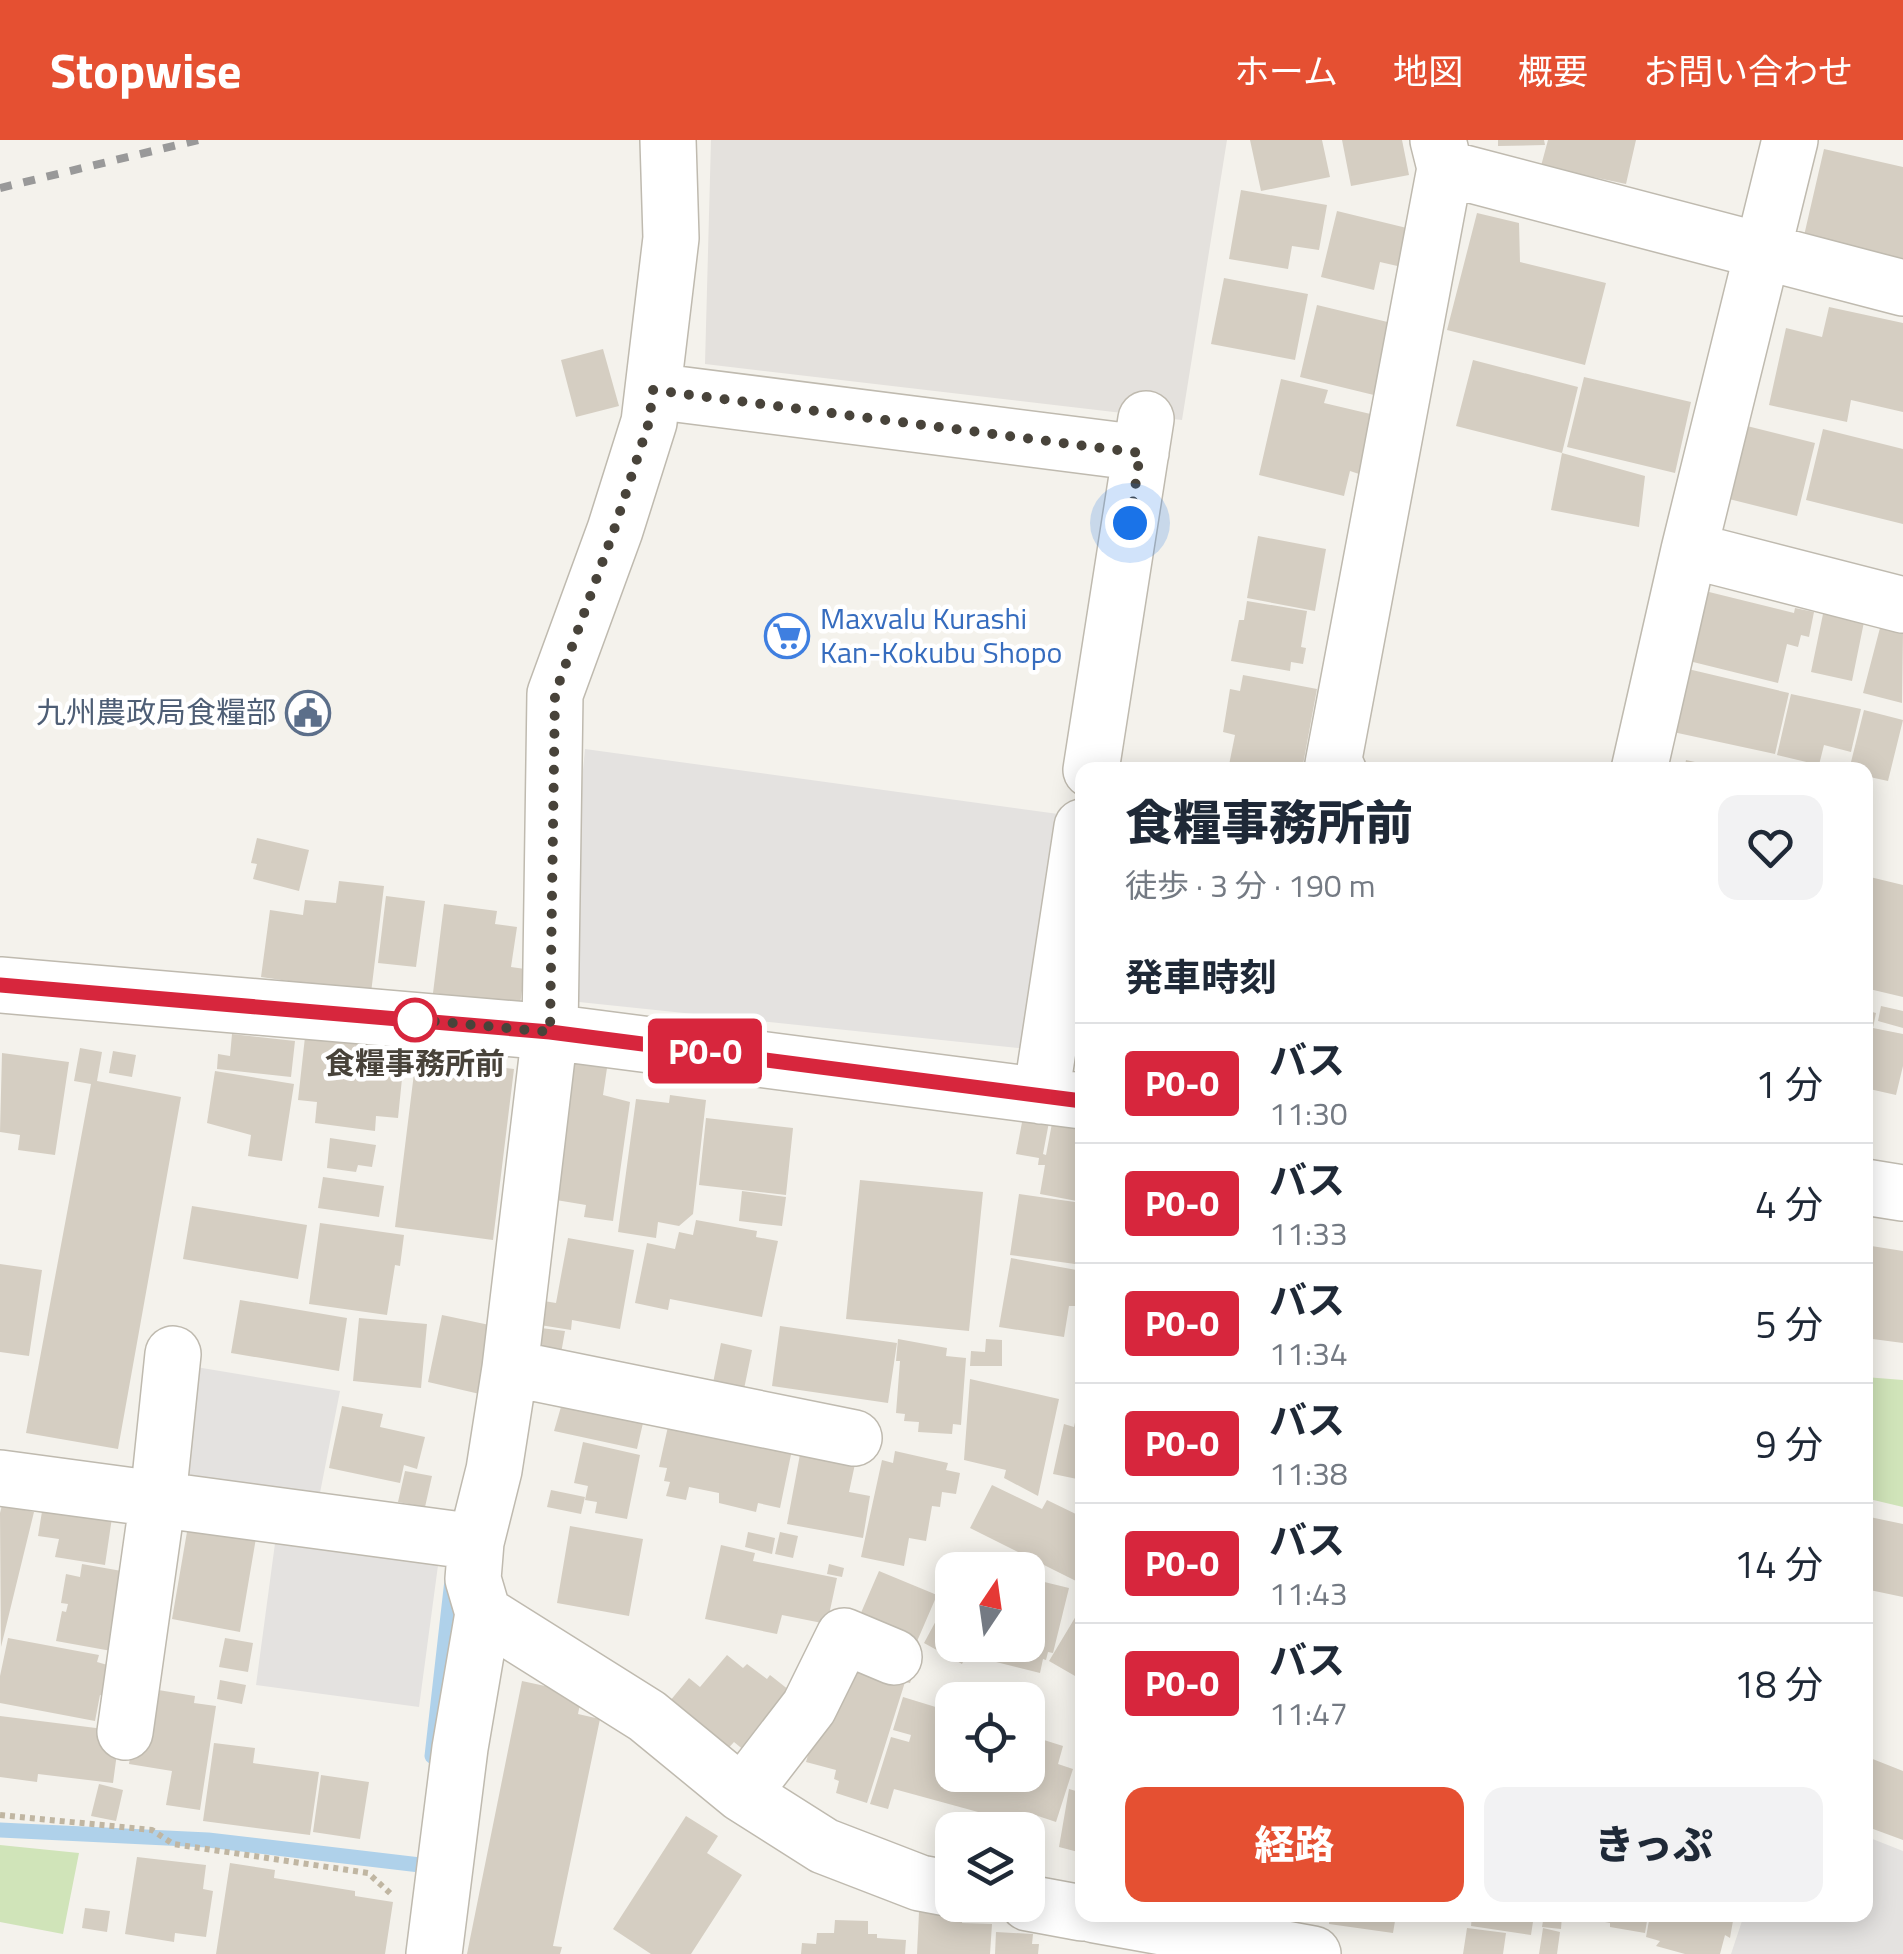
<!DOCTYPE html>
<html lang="ja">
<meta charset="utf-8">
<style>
:root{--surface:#fff;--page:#f2f2f3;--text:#1f2937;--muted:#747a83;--line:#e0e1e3;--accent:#e55032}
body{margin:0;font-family:"Titillium Web","Noto Sans JP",sans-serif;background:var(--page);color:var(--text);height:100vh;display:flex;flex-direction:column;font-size:38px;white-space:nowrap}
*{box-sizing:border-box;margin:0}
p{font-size:32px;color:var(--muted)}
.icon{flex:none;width:55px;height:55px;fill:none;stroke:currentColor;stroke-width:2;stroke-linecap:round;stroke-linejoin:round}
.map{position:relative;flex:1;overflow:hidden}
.drawer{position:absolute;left:1075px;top:622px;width:798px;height:1160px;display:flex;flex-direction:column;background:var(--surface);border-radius:20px;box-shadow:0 5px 25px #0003}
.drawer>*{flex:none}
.badge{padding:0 20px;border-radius:8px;font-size:35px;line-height:65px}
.needle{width:65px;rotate:13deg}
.fabs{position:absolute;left:935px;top:1412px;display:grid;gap:20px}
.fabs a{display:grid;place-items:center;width:110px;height:110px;border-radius:20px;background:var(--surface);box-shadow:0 5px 25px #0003;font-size:50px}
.you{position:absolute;width:50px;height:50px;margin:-25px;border:8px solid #fff;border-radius:50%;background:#1a73e8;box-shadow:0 0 0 15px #1a73e833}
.map>.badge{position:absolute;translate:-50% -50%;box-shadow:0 0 0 5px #fff}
h2{padding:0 50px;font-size:38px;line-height:90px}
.round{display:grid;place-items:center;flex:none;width:105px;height:105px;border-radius:20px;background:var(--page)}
.summary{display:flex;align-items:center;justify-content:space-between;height:170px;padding:0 50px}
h1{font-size:48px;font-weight:800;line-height:75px}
.action{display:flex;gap:20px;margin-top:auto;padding:20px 50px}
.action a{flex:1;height:115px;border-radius:20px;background:var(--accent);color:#fff;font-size:40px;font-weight:800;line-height:115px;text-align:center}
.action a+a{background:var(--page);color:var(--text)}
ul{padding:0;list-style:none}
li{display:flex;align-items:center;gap:30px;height:120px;padding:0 50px;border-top:2px solid var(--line)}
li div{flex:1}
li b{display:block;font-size:38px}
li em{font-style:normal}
li .badge{min-width:110px;font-weight:700;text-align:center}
header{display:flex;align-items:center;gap:60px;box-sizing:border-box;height:140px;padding:0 50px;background:var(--accent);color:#fff}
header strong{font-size:48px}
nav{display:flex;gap:55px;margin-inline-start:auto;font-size:35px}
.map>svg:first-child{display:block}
.industrial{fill:#e4e1dd}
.green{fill:#d0e4b9}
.parking{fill:#e4e2e0}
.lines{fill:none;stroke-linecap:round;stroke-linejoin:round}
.stream{stroke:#afd1ea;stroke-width:15}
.building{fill:#d5cec2}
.minor-casing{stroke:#bfbaaf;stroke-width:58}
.path{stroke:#c0b6a2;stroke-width:6;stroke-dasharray:5 5;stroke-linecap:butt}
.minor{stroke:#fff;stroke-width:55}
.rail{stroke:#999;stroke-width:8;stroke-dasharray:12 12;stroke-linecap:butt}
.line-casing{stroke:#fff;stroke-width:22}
.line{stroke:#d7263d;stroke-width:15}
.walk{stroke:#48433a;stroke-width:10;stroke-dasharray:0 18}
.stop-dot{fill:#fff;stroke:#d7263d;stroke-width:5}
.labels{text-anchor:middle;stroke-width:9;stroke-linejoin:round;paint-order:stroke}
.shop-label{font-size:30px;fill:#366cbe;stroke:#fff;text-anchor:start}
.service-label{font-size:30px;fill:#4e5e75;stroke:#fff;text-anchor:end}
.stop-label{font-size:30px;font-weight:bold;fill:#48433a;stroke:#fff}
</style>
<header>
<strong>Stopwise</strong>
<nav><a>ホーム</a><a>地図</a><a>概要</a><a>お問い合わせ</a></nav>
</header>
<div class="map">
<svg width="1903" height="1814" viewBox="0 0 1903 1814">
<rect width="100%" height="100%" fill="#f4f2ec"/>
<!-- industrial -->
<path class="industrial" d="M 711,0 L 1227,0 L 1182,280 L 705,224 Z"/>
<!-- green -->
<path class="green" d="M 1865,1237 L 1903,1240 L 1903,1367 L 1865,1358 Z
M 0,1705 L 79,1713 L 63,1794 L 0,1782 Z"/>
<!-- parking -->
<path class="parking" d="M 585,609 L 1073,676 L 1038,910 L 579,862 L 576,703 Z
M 196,1227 L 340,1251 L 318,1363 L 176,1341 Z
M 278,1381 L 441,1403 L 419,1567 L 256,1545 Z
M 1865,1696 L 1903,1711 L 1903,1814 L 1731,1814 L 1744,1775 L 1865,1775 Z"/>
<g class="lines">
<!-- stream -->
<path class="stream" d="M 432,1616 L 452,1440
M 0,1690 L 208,1700 L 420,1725"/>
</g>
<!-- building -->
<path class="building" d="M 1250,0 L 1322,0 L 1330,37 L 1261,51 Z
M 1342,0 L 1402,0 L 1409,35 L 1351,46 Z
M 1498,0 L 1544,0 L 1545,5 L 1498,6 Z
M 1548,0 L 1636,0 L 1626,44 L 1541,26 Z
M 1824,9 L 1903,27 L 1903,122 L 1803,100 Z
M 1241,50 L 1327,65 L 1319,110 L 1292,106 L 1288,129 L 1229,119 Z
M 1337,71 L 1415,90 L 1406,128 L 1380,122 L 1374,150 L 1321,137 Z
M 1477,73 L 1519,83 L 1520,122 L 1606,143 L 1585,225 L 1447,190 Z
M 1224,138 L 1308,154 L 1295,220 L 1211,204 Z
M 1317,165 L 1400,185 L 1382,257 L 1300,237 Z
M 1829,167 L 1903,183 L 1903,272 L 1851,260 L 1847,282 L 1769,265 L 1786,188 L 1822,197 Z
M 603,209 L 619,266 L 576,277 L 561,220 Z
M 1473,220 L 1578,247 L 1562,313 L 1645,336 L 1639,387 L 1551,370 L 1562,313 L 1456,286 Z
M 1584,237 L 1691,262 L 1675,333 L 1567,307 Z
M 1281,239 L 1328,250 L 1324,263 L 1379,276 L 1365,336 L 1350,331 L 1344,356 L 1259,335 Z
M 1743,285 L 1815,303 L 1797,376 L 1725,358 Z
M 1823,289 L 1903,309 L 1903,384 L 1806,360 Z
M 1258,396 L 1326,409 L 1315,471 L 1247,458 Z
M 1705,451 L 1794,473 L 1795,468 L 1814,472 L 1809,497 L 1801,495 L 1798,507 L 1787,504 L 1778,543 L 1689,521 Z
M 1247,461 L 1307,471 L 1301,507 L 1306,508 L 1303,524 L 1291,522 L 1290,531 L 1231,521 L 1239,480 L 1244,480 Z
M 1823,474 L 1864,482 L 1852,541 L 1811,532 Z
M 1881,484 L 1903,491 L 1902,563 L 1863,553 Z
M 1688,529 L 1789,553 L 1775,614 L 1673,592 Z
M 1243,535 L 1317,549 L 1302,630 L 1228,630 L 1235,595 L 1223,592 L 1230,549 L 1240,551 Z
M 1791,554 L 1861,569 L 1851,612 L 1824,605 L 1819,625 L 1777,615 Z
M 1864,570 L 1903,580 L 1888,641 L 1865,636 L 1865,630 L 1849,630 Z
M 1686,620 L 1722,628 L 1721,630 L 1684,630 Z
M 257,698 L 309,710 L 299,751 L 253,739 L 257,724 L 251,723 Z
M 1870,737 L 1903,745 L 1903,857 L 1865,848 L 1865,757 Z
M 339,741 L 384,746 L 371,853 L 261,837 L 270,770 L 303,775 L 305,760 L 336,763 Z
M 386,756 L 425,761 L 416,827 L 378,823 Z
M 444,764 L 497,771 L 495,784 L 517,787 L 511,827 L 525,829 L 520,865 L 433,853 Z
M 1881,866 L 1903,871 L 1903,888 L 1878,881 Z
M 1865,870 L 1876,873 L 1873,888 L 1903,894 L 1903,926 L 1896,955 L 1865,948 Z
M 232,894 L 295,901 L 291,937 L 217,929 L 218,914 L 230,916 Z
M 305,897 L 405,909 L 398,978 L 376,976 L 375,991 L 315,983 L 317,962 L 298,960 Z
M 80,908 L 102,912 L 97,941 L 181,957 L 118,1309 L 26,1293 L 91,944 L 74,941 Z
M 113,911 L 136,915 L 132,937 L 109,933 Z
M 2,913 L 69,922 L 55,1015 L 18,1010 L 20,995 L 0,992 Z
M 416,917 L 514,929 L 493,1100 L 395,1087 Z
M 570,922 L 607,928 L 603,955 L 630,962 L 613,1081 L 584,1077 L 586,1065 L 556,1060 L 567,983 L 561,982 Z
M 215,931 L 294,944 L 282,1021 L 248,1016 L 251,995 L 207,983 Z
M 670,955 L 706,960 L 693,1074 L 679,1086 L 658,1082 L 656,1098 L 618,1092 L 636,959 L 669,963 Z
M 1023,977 L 1049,982 L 1043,1014 L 1046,1015 L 1053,978 L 1082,983 L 1082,1062 L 1040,1054 L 1045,1025 L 1038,1025 L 1039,1018 L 1016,1014 Z
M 706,978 L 793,988 L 786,1055 L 699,1045 Z
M 330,998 L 376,1005 L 372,1027 L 358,1025 L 356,1032 L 327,1028 Z
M 323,1037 L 384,1046 L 379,1077 L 318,1068 Z
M 860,1040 L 983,1052 L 969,1191 L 846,1179 Z
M 742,1051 L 786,1057 L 782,1086 L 739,1081 Z
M 1019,1054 L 1082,1063 L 1082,1125 L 1010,1115 Z
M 192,1066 L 307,1085 L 298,1139 L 183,1119 Z
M 696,1080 L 757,1091 L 756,1097 L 778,1101 L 762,1177 L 670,1159 L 668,1170 L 635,1163 L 647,1103 L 675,1109 L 679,1092 L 693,1095 Z
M 320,1083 L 404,1095 L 400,1126 L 395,1125 L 387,1175 L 309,1164 Z
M 568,1098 L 634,1110 L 620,1189 L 572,1180 L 571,1190 L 540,1185 L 544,1161 L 556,1163 Z
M 1865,1105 L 1903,1111 L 1903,1203 L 1865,1198 Z
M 1011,1118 L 1082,1131 L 1075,1166 L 1069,1166 L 1064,1197 L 999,1187 Z
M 0,1124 L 42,1130 L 29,1216 L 0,1212 Z
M 240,1160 L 347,1178 L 339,1231 L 231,1213 Z
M 442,1175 L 499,1187 L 484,1255 L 428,1242 Z
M 359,1178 L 427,1184 L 421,1248 L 353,1241 Z
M 780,1186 L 897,1203 L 888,1263 L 772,1246 Z
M 541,1188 L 565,1191 L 560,1219 L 538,1216 Z
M 898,1199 L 947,1208 L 946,1216 L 966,1218 L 961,1285 L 953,1284 L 952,1294 L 918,1292 L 919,1282 L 904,1281 L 905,1274 L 896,1273 L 900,1221 L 896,1221 Z
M 986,1199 L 1002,1200 L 1002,1226 L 970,1226 L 971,1211 L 985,1212 Z
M 721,1203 L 752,1210 L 743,1254 L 712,1248 Z
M 970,1239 L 1059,1259 L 1038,1356 L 1004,1338 L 1006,1330 L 964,1320 Z
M 565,1253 L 646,1270 L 637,1309 L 554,1291 Z
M 342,1266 L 383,1274 L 380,1287 L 425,1297 L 417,1329 L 404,1325 L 400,1343 L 329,1328 Z
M 1077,1273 L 1082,1274 L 1082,1340 L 1053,1334 L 1064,1284 L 1074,1287 Z
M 669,1282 L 794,1300 L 780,1368 L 758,1363 L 756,1372 L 719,1363 L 719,1353 L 689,1347 L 686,1360 L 666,1356 L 670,1342 L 664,1341 L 667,1328 L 659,1327 Z
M 583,1302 L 640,1315 L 627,1379 L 595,1373 L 597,1362 L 585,1360 L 588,1346 L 574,1343 Z
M 801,1309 L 855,1324 L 849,1352 L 870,1356 L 863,1398 L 787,1384 Z
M 895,1311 L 948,1323 L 946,1330 L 960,1333 L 956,1354 L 942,1352 L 940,1367 L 932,1366 L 926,1401 L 909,1398 L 904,1426 L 861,1417 L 882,1320 L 893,1323 Z
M 405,1331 L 432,1336 L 425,1367 L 398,1362 Z
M 992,1345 L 1042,1369 L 1047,1360 L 1082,1377 L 1080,1443 L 970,1388 Z
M 551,1350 L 585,1357 L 581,1374 L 547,1367 Z
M 45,1353 L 114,1364 L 105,1425 L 55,1417 L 59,1399 L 38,1396 Z
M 2,1365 L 34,1372 L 1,1507 L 0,1373 Z
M 1865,1376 L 1903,1384 L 1903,1457 L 1865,1449 Z
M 188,1386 L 256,1398 L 240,1492 L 172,1479 Z
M 570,1386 L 643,1399 L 629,1476 L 557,1463 Z
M 748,1392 L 775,1398 L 772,1414 L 745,1407 Z
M 780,1392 L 798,1396 L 793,1418 L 775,1414 Z
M 721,1405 L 755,1413 L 753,1421 L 837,1438 L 827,1484 L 782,1475 L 777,1494 L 705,1479 Z
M 82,1424 L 133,1433 L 117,1512 L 56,1501 L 62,1471 L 66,1472 L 68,1464 L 61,1463 L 66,1434 L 80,1437 Z
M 829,1424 L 844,1428 L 842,1437 L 827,1434 Z
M 879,1431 L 937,1455 L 915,1506 L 857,1482 Z
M 1028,1438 L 1069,1448 L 1053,1513 L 1048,1512 L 1046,1520 L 1043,1519 L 1040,1533 L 984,1519 L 987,1505 L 1028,1505 Z
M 952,1451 L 952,1505 L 971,1505 L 962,1524 L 924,1503 Z
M 1082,1466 L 1082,1540 L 1049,1521 Z
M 8,1498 L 99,1515 L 97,1522 L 111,1526 L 106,1557 L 100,1555 L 95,1581 L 0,1563 L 0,1536 Z
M 225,1498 L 253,1503 L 248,1532 L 219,1527 Z
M 727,1515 L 743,1528 L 747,1524 L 767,1539 L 770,1535 L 799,1558 L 751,1616 L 734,1602 L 723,1614 L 665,1567 L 689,1538 L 700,1547 Z
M 844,1527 L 912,1537 L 910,1543 L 905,1542 L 867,1663 L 836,1653 L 839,1641 L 834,1639 L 836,1630 L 806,1622 L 816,1587 L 828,1589 Z
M 220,1540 L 246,1545 L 242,1564 L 217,1559 Z
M 522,1541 L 582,1554 L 578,1574 L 600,1579 L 553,1806 L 562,1807 L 560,1814 L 467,1814 Z
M 146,1548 L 195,1556 L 194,1563 L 216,1566 L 200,1670 L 166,1665 L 172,1631 L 129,1624 L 138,1566 Z
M 903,1557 L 952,1572 L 952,1635 L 1028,1635 L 1028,1595 L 1063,1606 L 1058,1624 L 1073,1629 L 1056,1682 L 1035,1675 L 1033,1682 L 1012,1676 L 1011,1681 L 894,1649 L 888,1669 L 870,1664 L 891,1597 L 909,1602 L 911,1595 L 893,1590 Z
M 0,1576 L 120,1591 L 113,1643 L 38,1634 L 37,1642 L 0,1637 Z
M 214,1603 L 255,1608 L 253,1623 L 319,1632 L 310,1695 L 203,1681 Z
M 1865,1616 L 1903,1631 L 1903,1700 L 1865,1686 Z
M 1081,1627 L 1082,1627 L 1082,1713 L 1059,1707 L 1069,1649 L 1076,1651 Z
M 321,1635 L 369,1642 L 360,1699 L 313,1692 Z
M 99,1644 L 123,1650 L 116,1681 L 91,1676 Z
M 686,1676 L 718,1696 L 707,1713 L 742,1735 L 691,1814 L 651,1814 L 613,1789 Z
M 137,1717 L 206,1725 L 203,1749 L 213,1751 L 206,1797 L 175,1793 L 174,1802 L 125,1794 Z
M 230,1723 L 275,1730 L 274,1738 L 355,1751 L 355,1756 L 393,1762 L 385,1814 L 216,1814 Z
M 85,1768 L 110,1771 L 107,1792 L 82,1788 Z
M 919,1772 L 963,1774 L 962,1783 L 992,1784 L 990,1814 L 917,1814 Z
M 1330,1775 L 1396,1775 L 1393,1793 L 1329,1784 Z
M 1472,1775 L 1534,1775 L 1531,1795 L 1471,1786 Z
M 1544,1775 L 1562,1775 L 1561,1789 L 1542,1787 Z
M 1569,1775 L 1648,1775 L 1645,1793 L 1610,1787 L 1610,1783 Z
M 1650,1775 L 1734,1775 L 1730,1798 L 1725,1795 L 1720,1814 L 1685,1814 L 1656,1806 L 1660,1801 L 1646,1797 Z
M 835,1780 L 868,1781 L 868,1794 L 877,1794 L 877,1798 L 906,1800 L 905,1814 L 801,1814 L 802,1803 L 816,1804 L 817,1793 L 834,1793 Z
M 1467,1788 L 1506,1793 L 1503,1814 L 1463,1814 Z
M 1543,1788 L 1560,1792 L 1557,1814 L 1539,1814 Z
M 996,1792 L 1033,1794 L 1032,1804 L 1039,1804 L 1038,1814 L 995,1814 Z"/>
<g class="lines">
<defs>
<path id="minor" d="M 1445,28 L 1903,148
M 653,251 L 1141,313
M 1689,410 L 1903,465
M 1091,630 L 1146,279
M 1338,630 L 1333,624 L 1445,28 L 1438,0
M 1639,630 L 1689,410 L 1790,0
M 0,845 L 550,892 L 1082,961
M 1041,956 L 1082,687
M 1865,1047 L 1903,1053
M 510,1228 L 854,1298
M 0,1338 L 476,1402
M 483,1473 L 647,1576 L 742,1654 L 824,1706 L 920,1743 L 952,1749
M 125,1592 L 158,1358 L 173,1214
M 742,1654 L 809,1567 L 844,1496 L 894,1517
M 1028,1763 L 1082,1773
M 1095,1775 L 1313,1814
M 434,1814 L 460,1608 L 483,1473 L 473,1439 L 476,1402 L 494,1330 L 510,1228 L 550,892 L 555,554 L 615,390 L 649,282 L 671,98 L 668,0"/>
</defs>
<!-- minor casing -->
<use href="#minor" class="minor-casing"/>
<!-- path -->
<path class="path" d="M 0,1675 L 152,1690 L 173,1704 L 368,1733 L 391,1754"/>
<!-- minor -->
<use href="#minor" class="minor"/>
<!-- rail -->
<path class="rail" d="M 0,48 L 198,0"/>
</g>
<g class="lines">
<defs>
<path id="line" d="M 0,845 L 550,892 L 1082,961"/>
</defs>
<!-- line casing -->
<use href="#line" class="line-casing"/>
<!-- line -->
<use href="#line" class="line"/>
<!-- walk -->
<path class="walk" d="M 415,880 L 398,878 L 550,892 L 555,554 L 614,390 L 649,282 L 653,250 L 1140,313 L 1130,383"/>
</g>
<!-- icons -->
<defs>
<symbol id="supermarket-ring" viewBox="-11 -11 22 22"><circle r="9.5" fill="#fff" stroke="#3f7fe0" stroke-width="1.5"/><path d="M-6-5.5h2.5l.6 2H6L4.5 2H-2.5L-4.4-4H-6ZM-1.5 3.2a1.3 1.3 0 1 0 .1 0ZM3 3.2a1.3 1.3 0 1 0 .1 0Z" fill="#3f7fe0"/></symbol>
<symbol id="civic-ring" viewBox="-11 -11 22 22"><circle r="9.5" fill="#fff" stroke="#5c6f8a" stroke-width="1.5"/><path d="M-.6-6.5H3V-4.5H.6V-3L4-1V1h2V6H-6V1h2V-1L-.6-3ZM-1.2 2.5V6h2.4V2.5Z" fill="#5c6f8a"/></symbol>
</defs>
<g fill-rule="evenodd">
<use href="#supermarket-ring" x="762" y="471" width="50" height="50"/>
<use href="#civic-ring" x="283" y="548" width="50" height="50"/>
</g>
<!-- markers -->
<circle class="stop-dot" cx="415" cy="880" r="20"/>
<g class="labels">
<!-- shop labels -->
<g class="shop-label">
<text x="820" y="489">Maxvalu Kurashi<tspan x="820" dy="34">Kan-Kokubu Shopo</tspan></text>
</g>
<!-- service labels -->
<g class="service-label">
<text x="276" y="583">九州農政局食糧部</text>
</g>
<!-- stop labels -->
<g class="stop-label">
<text x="415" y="934">食糧事務所前</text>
</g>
</g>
</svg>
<div class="fabs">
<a><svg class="needle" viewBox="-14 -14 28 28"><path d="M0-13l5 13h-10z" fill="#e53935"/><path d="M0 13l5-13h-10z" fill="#747a83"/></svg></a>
<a><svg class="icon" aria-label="locate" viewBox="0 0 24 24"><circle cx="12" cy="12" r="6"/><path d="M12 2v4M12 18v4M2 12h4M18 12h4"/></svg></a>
<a><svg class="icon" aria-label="layers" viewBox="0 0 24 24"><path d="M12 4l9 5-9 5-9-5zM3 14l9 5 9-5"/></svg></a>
</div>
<div class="you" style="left:1130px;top:383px"></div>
<b class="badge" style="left:705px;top:911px;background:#d7263d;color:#fff">P0-0</b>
<section class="drawer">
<div class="summary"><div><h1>食糧事務所前</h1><p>徒歩 · 3 分 · 190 m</p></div><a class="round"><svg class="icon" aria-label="heart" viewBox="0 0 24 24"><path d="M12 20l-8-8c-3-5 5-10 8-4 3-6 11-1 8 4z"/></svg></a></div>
<h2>発車時刻</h2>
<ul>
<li><span class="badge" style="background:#d7263d;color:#fff">P0-0</span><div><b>バス</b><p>11:30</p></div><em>1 分</em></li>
<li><span class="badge" style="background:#d7263d;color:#fff">P0-0</span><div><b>バス</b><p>11:33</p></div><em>4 分</em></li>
<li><span class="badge" style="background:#d7263d;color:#fff">P0-0</span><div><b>バス</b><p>11:34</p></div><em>5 分</em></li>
<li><span class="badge" style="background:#d7263d;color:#fff">P0-0</span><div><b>バス</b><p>11:38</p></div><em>9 分</em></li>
<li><span class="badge" style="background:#d7263d;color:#fff">P0-0</span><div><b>バス</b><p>11:43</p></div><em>14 分</em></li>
<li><span class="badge" style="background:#d7263d;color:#fff">P0-0</span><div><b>バス</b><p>11:47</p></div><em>18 分</em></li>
</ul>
<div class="action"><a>経路</a><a>きっぷ</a></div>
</section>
</div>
